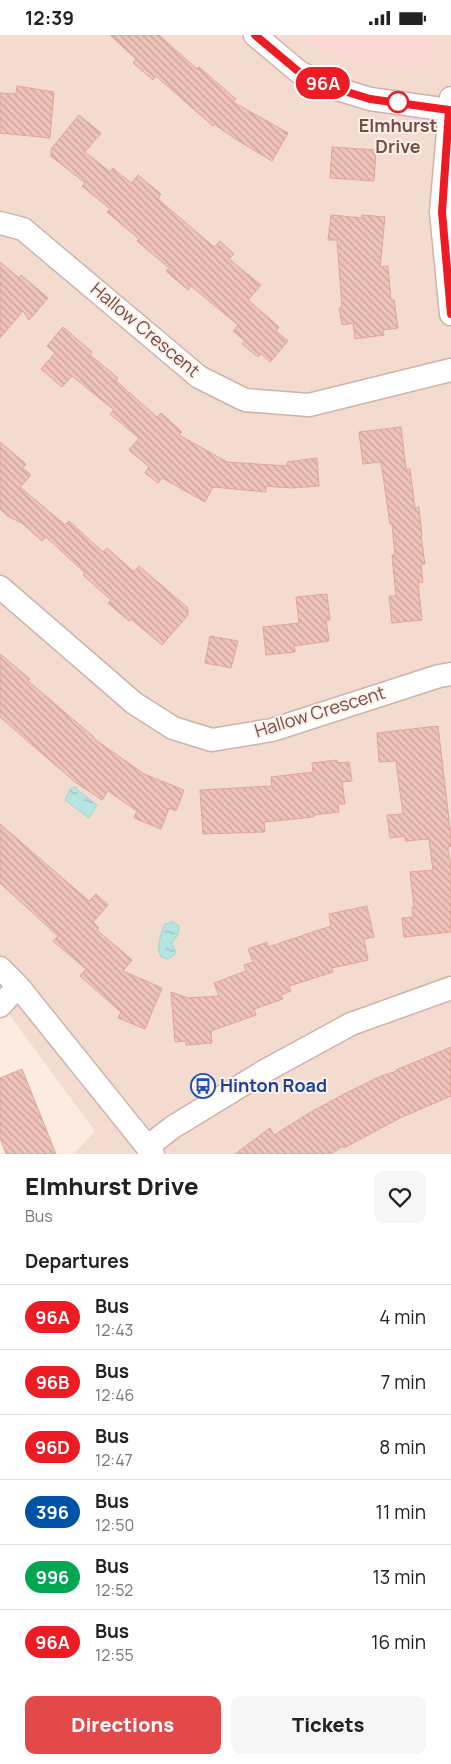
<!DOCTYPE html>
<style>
:root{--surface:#fff;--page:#f6f6f6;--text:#222;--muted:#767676;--line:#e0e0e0;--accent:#e34949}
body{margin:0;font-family:Manrope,sans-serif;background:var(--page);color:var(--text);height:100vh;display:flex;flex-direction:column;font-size:19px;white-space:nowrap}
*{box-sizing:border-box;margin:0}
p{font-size:16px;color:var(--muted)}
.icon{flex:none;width:28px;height:28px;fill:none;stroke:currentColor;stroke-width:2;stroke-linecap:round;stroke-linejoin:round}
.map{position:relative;height:1119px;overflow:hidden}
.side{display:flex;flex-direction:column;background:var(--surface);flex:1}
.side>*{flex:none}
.badge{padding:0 10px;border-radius:16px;font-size:18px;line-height:32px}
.map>.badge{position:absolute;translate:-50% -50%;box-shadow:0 0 0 2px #fff}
h2{padding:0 25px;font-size:19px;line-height:45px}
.round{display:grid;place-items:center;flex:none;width:52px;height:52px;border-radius:10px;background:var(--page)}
.summary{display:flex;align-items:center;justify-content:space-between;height:85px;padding:0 25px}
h1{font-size:24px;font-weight:800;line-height:38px}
.primary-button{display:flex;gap:10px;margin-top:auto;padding:10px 25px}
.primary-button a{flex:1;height:58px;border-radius:10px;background:var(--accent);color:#fff;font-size:20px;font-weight:800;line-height:58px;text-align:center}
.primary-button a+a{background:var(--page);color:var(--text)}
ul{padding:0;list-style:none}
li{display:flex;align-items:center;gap:15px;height:65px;padding:0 25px;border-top:1px solid var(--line)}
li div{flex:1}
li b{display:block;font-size:19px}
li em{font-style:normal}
li .badge{min-width:55px;font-weight:700;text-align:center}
.status{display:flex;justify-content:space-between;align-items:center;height:35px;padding:0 25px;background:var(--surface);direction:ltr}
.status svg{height:14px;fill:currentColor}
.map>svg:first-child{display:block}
.residential{fill:#f3dbd0}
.commercial{fill:#fbd8d5}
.water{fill:url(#water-ripples);stroke:#9dd5d1}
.building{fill:url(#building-back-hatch);stroke:#e2a59a}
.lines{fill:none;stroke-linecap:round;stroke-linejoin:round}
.street-casing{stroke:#ceb3ab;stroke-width:25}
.street{stroke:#fff;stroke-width:22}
.line-casing{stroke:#fff;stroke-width:11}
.line{stroke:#ed1c24;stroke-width:8}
.stop-dot{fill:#fff;stroke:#ed1c24;stroke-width:2.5}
.labels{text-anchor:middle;stroke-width:4;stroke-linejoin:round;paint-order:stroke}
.stop-label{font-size:18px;font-weight:bold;fill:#714e49;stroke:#fff0e7}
.street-label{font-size:18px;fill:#714e49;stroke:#fff0e7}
.transit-label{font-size:18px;font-weight:bold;fill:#164399;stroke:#fff0e7;text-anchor:start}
</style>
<div class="status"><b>12:39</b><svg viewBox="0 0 49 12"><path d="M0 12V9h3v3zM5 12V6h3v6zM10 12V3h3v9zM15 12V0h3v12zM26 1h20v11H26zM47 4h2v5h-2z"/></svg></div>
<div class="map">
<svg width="451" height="1119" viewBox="0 0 451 1119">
<defs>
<pattern id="water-ripples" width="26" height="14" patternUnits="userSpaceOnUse" patternTransform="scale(1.25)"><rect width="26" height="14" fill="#b6e4e0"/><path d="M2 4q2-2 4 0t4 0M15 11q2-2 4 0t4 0" fill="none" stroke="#98bbb8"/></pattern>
<pattern id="building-back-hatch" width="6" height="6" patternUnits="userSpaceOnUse" patternTransform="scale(1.25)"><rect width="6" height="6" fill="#f0c3b9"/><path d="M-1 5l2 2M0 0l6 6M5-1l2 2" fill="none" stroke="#c7a198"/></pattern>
</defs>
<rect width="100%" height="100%" fill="#fbebe1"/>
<!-- residential -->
<path class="residential" d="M 0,0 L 303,0 L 320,15 L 361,27 L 425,36 L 436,0 L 451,0 L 451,1119 L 74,1119 L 95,1096 L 0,967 Z"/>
<!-- commercial -->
<path class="commercial" d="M 303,0 L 436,0 L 426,36 L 361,27 L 320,15 Z"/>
<!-- water -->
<path class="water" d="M 76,752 L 77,755 L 97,770 L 89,783 L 65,765 L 71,753 Z
M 173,887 L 179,891 L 178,899 L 172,908 L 176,918 L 168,924 L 161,922 C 156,910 160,902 165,889 Z"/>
<!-- building -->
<path class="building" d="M 110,0 L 159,0 L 197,34 L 199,32 L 236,64 L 233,67 L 288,98 L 272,126 L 237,105 L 214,89 L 213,91 L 156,41 L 153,45 L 133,28 L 136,24 Z
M 17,51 L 54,57 L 50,103 L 0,98 L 0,58 L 16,59 Z
M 79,80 L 101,98 L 85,117 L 110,137 L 113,133 L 131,148 L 138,140 L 161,159 L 158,164 L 214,212 L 220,206 L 234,219 L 229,224 L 261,250 L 248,265 L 279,292 L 276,296 L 288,306 L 270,327 L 261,319 L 258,322 L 242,309 L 245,306 L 233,296 L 238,290 L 191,251 L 188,255 L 166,236 L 169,233 L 137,206 L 139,204 L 107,177 L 110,174 L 82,151 L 85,148 L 51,121 L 51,114 Z
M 332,112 L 376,115 L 374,146 L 330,143 Z
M 331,180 L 362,183 L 362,180 L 385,182 L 380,232 L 388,231 L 391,265 L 394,265 L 398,293 L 383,295 L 384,300 L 355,304 L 353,288 L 342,290 L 339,273 L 342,272 L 337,205 L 328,205 Z
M 0,227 L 19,243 L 21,240 L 48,263 L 29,285 L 23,276 L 0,303 Z
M 63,292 L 92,317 L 90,320 L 118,343 L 116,346 L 157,382 L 161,378 L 182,397 L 179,400 L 227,427 L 287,431 L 287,427 L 317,423 L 319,451 L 291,453 L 266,451 L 266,457 L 213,452 L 205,467 L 162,443 L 158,448 L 145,438 L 149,432 L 129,415 L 139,403 L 110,379 L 114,375 L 72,341 L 62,352 L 41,334 L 55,318 L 47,311 Z
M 401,392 L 406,434 L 410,434 L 415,473 L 419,472 L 422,501 L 421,501 L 425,529 L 421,529 L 423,547 L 418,548 L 422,585 L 392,588 L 389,561 L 396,561 L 392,520 L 395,520 L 392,489 L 390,489 L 381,427 L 363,429 L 359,397 Z
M 0,407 L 26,429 L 23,433 L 31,440 L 20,452 L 65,490 L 69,486 L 103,517 L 107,513 L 134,537 L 139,531 L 188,573 L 188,580 L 162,610 L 131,584 L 129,586 L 108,568 L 111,565 L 83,540 L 85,538 L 46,502 L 42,506 L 22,488 L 9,482 L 0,474 Z
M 327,559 L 330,585 L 326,585 L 329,606 L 294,611 L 295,617 L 266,620 L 263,592 L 299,588 L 296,562 Z
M 210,601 L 238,606 L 231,633 L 205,628 Z
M 0,619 L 30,644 L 28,646 L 94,702 L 93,703 L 144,739 L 184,755 L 176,776 L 169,773 L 161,794 L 134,783 L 137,776 L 108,756 L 102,765 L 75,747 L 0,682 Z
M 438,691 L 451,802 L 451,811 L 448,812 L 451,832 L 451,897 L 404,902 L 402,883 L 413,882 L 412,872 L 414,872 L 410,837 L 433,835 L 429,804 L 405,806 L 405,801 L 390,803 L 387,780 L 403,779 L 396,726 L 379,727 L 377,698 Z
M 337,725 L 338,728 L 349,727 L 352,746 L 342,747 L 345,769 L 338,769 L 339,777 L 313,780 L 314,782 L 264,787 L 265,797 L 203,799 L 200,755 L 272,751 L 271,742 L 313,737 L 312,728 Z
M 0,789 L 89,866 L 96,859 L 108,870 L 93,887 L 99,893 L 97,895 L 132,925 L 123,936 L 162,953 L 145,994 L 118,983 L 121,977 L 80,941 L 86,934 L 53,906 L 58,901 L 0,848 Z
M 367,871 L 374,902 L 364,904 L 368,925 L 332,933 L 333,937 L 289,951 L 291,956 L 281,960 L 283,964 L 254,974 L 256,980 L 211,996 L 212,1008 L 186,1010 L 186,1006 L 175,1007 L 171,957 L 188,963 L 219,961 L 214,948 L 246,936 L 244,930 L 253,927 L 248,914 L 267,907 L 268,912 L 331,891 L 329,879 Z
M 451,1012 L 451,1061 L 400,1083 L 344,1113 L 343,1111 L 331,1119 L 235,1119 L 270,1093 L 274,1100 L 309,1078 L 346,1058 L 381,1041 L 397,1036 L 396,1035 Z
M 22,1034 L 56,1119 L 6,1119 L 0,1103 L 0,1043 Z"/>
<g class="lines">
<defs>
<path id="street" d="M 255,0 L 299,37 L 331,52 L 370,64 L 449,75
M 451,63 L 441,177 L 451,279
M 0,188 L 23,194 L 199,342 L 245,365 L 309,370 L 451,335
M 0,552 L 134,668 L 173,693 L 212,705 L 272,695 L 439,641 L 451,639
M 0,933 L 18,951 L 153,1119
M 0,971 L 18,951
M 147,1112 L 173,1092 L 263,1037 L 351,989 L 451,953"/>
</defs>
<!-- street casing -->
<use href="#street" class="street-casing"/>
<!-- street -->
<use href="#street" class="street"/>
</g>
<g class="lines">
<defs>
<path id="line" d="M 255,0 L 299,37 L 331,52 L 370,64 L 449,75 L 442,177 L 451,279"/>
</defs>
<!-- line casing -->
<use href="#line" class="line-casing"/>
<!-- line -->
<use href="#line" class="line"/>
</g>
<!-- icons -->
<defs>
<symbol id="bus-ring" viewBox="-11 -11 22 22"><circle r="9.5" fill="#fff0e7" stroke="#1a4fb4" stroke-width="1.5"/><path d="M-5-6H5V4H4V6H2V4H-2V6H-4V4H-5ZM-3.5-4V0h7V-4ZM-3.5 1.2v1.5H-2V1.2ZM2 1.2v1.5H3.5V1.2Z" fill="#1a4fb4"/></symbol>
</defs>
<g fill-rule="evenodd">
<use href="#bus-ring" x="189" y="1037" width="28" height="28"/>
</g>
<!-- markers -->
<circle class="stop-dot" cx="398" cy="67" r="10"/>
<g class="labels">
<!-- stop labels -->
<g class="stop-label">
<text x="398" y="97">Elmhurst<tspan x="398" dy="21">Drive</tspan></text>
</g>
<!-- street labels -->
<g class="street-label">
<text transform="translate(145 295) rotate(40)" y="6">Hallow Crescent</text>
<text transform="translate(320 677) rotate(-17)" y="6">Hallow Crescent</text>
</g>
<!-- transit labels -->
<g class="transit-label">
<text x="220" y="1057">Hinton Road</text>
</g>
</g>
</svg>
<b class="badge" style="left:323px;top:48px;background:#ed1c24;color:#fff">96A</b>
</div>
<section class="side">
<div class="summary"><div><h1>Elmhurst Drive</h1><p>Bus</p></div><a class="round"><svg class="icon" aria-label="heart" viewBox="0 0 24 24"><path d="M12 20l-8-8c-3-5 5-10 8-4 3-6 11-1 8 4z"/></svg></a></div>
<h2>Departures</h2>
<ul>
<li><span class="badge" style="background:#ed1c24;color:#fff">96A</span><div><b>Bus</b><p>12:43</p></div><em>4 min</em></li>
<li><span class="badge" style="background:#ed1c24;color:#fff">96B</span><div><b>Bus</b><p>12:46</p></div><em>7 min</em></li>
<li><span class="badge" style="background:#ed1c24;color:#fff">96D</span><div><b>Bus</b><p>12:47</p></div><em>8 min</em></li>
<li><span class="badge" style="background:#0054a6;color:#fff">396</span><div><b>Bus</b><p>12:50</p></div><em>11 min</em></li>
<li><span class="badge" style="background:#00a651;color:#fff">996</span><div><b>Bus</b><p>12:52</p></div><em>13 min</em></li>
<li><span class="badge" style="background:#ed1c24;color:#fff">96A</span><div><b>Bus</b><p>12:55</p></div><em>16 min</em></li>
</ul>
<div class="primary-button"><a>Directions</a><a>Tickets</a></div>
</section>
